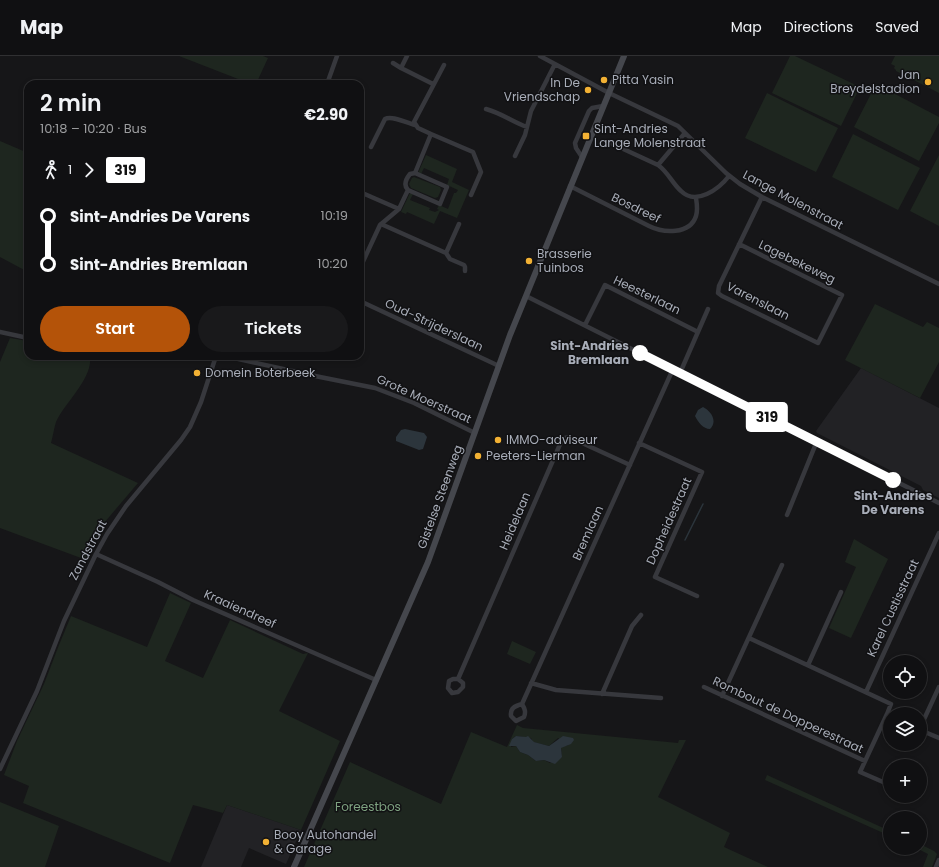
<!DOCTYPE html>
<meta charset="utf-8">
<style>
:root{--surface:#101012;--page:#19191b;--text:#f1f3f6;--muted:#9c9d9f;--line:#303032;--accent:#b45309}
body{margin:0;font-family:Poppins,sans-serif;background:var(--page);color:var(--text);height:100vh;display:flex;flex-direction:column;font-size:15px;white-space:nowrap}
*{box-sizing:border-box;margin:0}
p{font-size:13px;color:var(--muted)}
.icon{flex:none;width:22px;height:22px;fill:none;stroke:currentColor;stroke-width:2;stroke-linecap:round;stroke-linejoin:round}
.map{position:relative;flex:1;overflow:hidden}
.drawer{position:absolute;left:24px;top:24px;width:340px;height:280px;display:flex;flex-direction:column;background:var(--surface);border-radius:12px;box-shadow:0 2px 6px #0003,0 0 0 1px var(--line)}
.drawer>*{flex:none}
.badge{padding:0 8px;border-radius:3px;font-size:14px;line-height:26px}
.controls{position:absolute;left:883px;top:599px;display:grid;gap:8px}
.controls a{display:grid;place-items:center;width:44px;height:44px;border-radius:50%;background:var(--surface);box-shadow:0 2px 6px #0003,0 0 0 1px var(--line);font-size:20px}
.map>.badge{position:absolute;translate:-50% -50%;box-shadow:0 0 0 2px #fff}
.legs{display:flex;align-items:center;gap:6px;height:44px;padding:0 16px;font-size:13px}
.legs p{margin-inline-start:auto}
.overview{display:flex;align-items:center;justify-content:space-between;height:68px;padding:0 16px}
h1{font-size:22px;font-weight:600;line-height:30px}
.action{display:flex;gap:8px;margin-top:auto;padding:8px 16px}
.action a{flex:1;height:46px;border-radius:24px;background:var(--accent);color:#fff;font-size:16px;font-weight:600;line-height:46px;text-align:center}
.action a+a{background:var(--page);color:var(--text)}
ul{padding:0 16px;list-style:none}
li{display:flex;align-items:center;gap:14px;height:48px;font-size:15px}
li i{display:grid;place-items:center;width:6px;height:100%;margin:0 5px;background:currentColor}
li i::after{content:'';width:10px;height:10px;margin:-5px;border:3px solid;border-radius:50%;background:var(--surface)}
li p{margin-inline-start:auto}
li:first-child i{background:linear-gradient(#0000 50%,currentColor 0)}
li:last-child i{background:linear-gradient(currentColor 50%,#0000 0)}
header{display:flex;align-items:center;gap:24px;box-sizing:border-box;height:56px;padding:0 20px;background:var(--surface);border-bottom:1px solid var(--line)}
header strong{font-size:19px}
nav{display:flex;gap:22px;margin-inline-start:auto;font-size:14px}
.map>svg:first-child{display:block}
.built{fill:#222225}
.green{fill:#1e261f;fill-rule:evenodd}
.water{fill:#2c353c}
.lines{fill:none;stroke-linecap:round;stroke-linejoin:round}
.stream{stroke:#2c353c;stroke-width:1.5}
.minor{stroke:#37383d;stroke-width:4.5}
.secondary{stroke:#45474d;stroke-width:6}
.line-1-casing{stroke:#fff;stroke-width:9}
.line-1{stroke:#fff;stroke-width:6}
.poi-dot{fill:#f2b134;stroke:#111113;stroke-width:1.5}
.stop-1-dot{fill:#fff;stroke:#fff;stroke-width:2}
.labels{text-anchor:middle;stroke-width:3;stroke-linejoin:round;paint-order:stroke}
.poi-label{font-size:12px;fill:#a8adb8;stroke:#111113;text-anchor:start}
.street-label{font-size:12px;fill:#a8adb8;stroke:#111113}
.stop-label{font-size:12px;font-weight:bold;fill:#a8adb8;stroke:#111113;text-anchor:end}
.park-label{font-size:12px;fill:#7fa381;stroke:#111113}
</style>
<header>
<strong>Map</strong>
<nav><a>Map</a><a>Directions</a><a>Saved</a></nav>
</header>
<div class="map">
<svg width="939" height="811" viewBox="0 0 939 811">
<rect width="100%" height="100%" fill="#161618"/>
<!-- built -->
<path class="built" d="M 861,312 L 939,352 L 939,442 L 923,434 L 921,430 L 817,377 L 816,375 Z
M 227,749 L 301,774 L 286,808 L 249,792 L 241,811 L 201,811 Z"/>
<!-- green -->
<path class="green" d="M 179,0 L 263,0 L 268,2 L 256,28 L 251,28 Z
M 790,0 L 795,0 L 860,31 L 841,70 L 772,37 Z
M 895,0 L 939,0 L 939,37 L 896,15 L 896,14 L 894,12 L 895,10 L 891,8 Z
M 876,28 L 939,61 L 939,67 L 919,105 L 854,71 Z
M 767,37 L 838,72 L 816,116 L 745,82 Z
M 853,78 L 920,112 L 898,154 L 832,121 Z
M 0,85 L 28,97 L 28,147 L 25,153 L 28,155 L 28,216 L 0,201 Z
M 426,99 L 457,113 L 452,126 L 469,134 L 457,162 L 440,155 L 434,168 L 407,156 L 406,158 L 401,156 L 410,137 L 413,138 L 410,144 L 430,152 L 429,154 L 435,156 L 439,154 L 437,153 L 439,149 L 448,153 L 454,137 L 456,137 L 458,134 L 447,129 L 449,123 L 424,112 L 421,118 L 418,117 Z
M 939,99 L 939,170 L 910,155 Z
M 414,121 L 440,131 L 441,134 L 438,141 L 435,142 L 411,132 L 409,128 L 412,122 Z
M 875,248 L 923,271 L 927,266 L 939,272 L 939,306 L 920,342 L 845,304 Z
M 10,282 L 28,285 L 28,300 L 90,300 C 93,323 65,346 56,366 C 54,372 53,380 51,387 L 138,427 L 104,467 L 88,501 L 81,502 L 0,472 L 0,306 Z
M 854,483 L 888,503 L 851,582 L 829,572 L 856,511 L 845,506 Z
M 170,537 L 191,547 L 165,605 L 203,622 L 230,564 L 303,598 L 308,597 L 279,655 L 340,685 L 301,774 L 227,749 L 223,757 L 193,749 L 170,807 L 23,747 L 29,730 L 4,719 L 17,685 L 44,628 L 59,589 L 71,560 L 147,591 Z
M 512,585 L 536,596 L 530,608 L 507,598 Z
M 517,669 L 523,672 L 678,687 L 679,684 L 686,684 L 658,741 L 730,777 L 724,791 L 768,811 L 304,811 L 350,706 L 441,748 L 471,676 L 507,691 ZM 516,680 L 531,682 L 533,686 L 549,690 L 558,682 L 568,690 L 563,690 L 561,692 L 562,701 L 550,707 L 544,704 L 536,705 L 528,699 L 520,696 L 516,690 L 511,691 L 512,683 Z
M 767,719 L 890,775 L 890,780 L 765,724 Z
M 0,746 L 59,770 L 45,811 L 0,811 Z
M 920,788 L 934,795 L 937,798 L 932,811 L 923,811 L 928,798 L 916,792 L 920,792 Z"/>
<!-- water -->
<path class="water" d="M 703,351 C 711,355 718,365 710,373 C 703,373 698,366 695,360 L 698,354 Z
M 405,373 L 424,377 L 427,381 L 423,393 L 419,394 L 396,385 L 396,381 L 401,374 Z
M 516,680 L 526,681 L 528,680 L 534,686 L 549,690 L 563,680 L 573,682 L 574,684 L 571,688 L 561,692 L 562,701 L 555,708 L 544,704 L 536,705 L 528,699 L 520,696 L 516,690 L 509,690 L 512,683 Z"/>
<g class="lines">
<!-- stream -->
<path class="stream" d="M 685,484 L 703,448"/>
<!-- minor -->
<path class="minor" d="M 407,0 L 401,12 L 433,28
M 540,0 L 609,37 L 678,70 L 726,117 L 740,128 L 762,141 L 939,228
M 393,7 L 401,12
M 327,28 L 337,0
M 486,53 C 501,57 513,66 527,71
M 431,78 L 473,96 L 481,116 L 471,139
M 606,85 L 658,109 C 668,116 672,127 681,135 C 696,150 719,133 729,120
M 371,91 L 385,63 C 392,59 406,67 415,69
M 515,100 L 525,79 L 531,55 L 555,8
M 582,101 L 576,92 L 575,87 L 589,55 L 592,52 L 603,50
M 658,109 L 685,77
M 570,130 L 649,170 C 663,177 690,179 696,160 C 698,154 697,148 696,142
M 408,134 L 440,148 L 447,131 L 415,117
M 360,136 L 399,153
M 381,168 L 446,197 L 450,203 L 464,209 L 465,211 L 465,215
M 739,188 L 842,239 L 818,287 L 722,240 L 718,237 L 719,230 L 762,141
M 446,197 L 459,168
M 360,212 L 380,169 L 399,153 L 408,134 C 403,129 406,123 410,118 L 415,117 L 431,78 L 418,72 L 414,66 L 444,9
M 526,240 L 939,447
M 360,245 L 499,310
M 585,269 L 605,229 L 698,276
M 0,276 L 28,282
M 225,300 L 315,320 L 375,332 L 414,347 L 475,377
M 680,317 L 708,253
M 639,387 L 702,416 L 655,521 L 697,540
M 787,459 L 817,385
M 96,498 L 158,526 L 193,544 L 376,624
M 749,582 L 891,648 L 887,658 L 890,660
M 808,609 L 841,536
M 458,623 L 463,627 L 463,631 L 458,636 L 452,637 L 448,632 L 449,625 L 453,623 L 458,623 L 561,386 L 565,382 L 569,381 L 630,409
M 531,627 L 556,634 L 661,642
M 704,631 L 865,705
M 866,636 L 939,477
M 602,638 L 632,570 L 641,559
M 722,640 L 782,509
M 522,648 C 525,653 526,656 524,661 L 516,665 L 511,660 C 510,652 515,650 522,648 L 673,313
M 887,658 L 860,716 L 890,729
M 920,672 L 939,631
M 920,674 L 939,682
M 0,713 L 37,635 L 64,565 L 96,498 L 107,478 L 126,450 L 181,384 L 190,371 L 201,346 L 216,300
M 936,811 L 939,804"/>
<!-- secondary -->
<path class="secondary" d="M 294,811 L 428,506 L 510,279 L 624,0"/>
</g>
<g class="lines">
<defs>
<path id="line-1" d="M 640,297 L 893,424"/>
</defs>
<!-- line-1 casing -->
<use href="#line-1" class="line-1-casing"/>
<!-- line-1 -->
<use href="#line-1" class="line-1"/>
</g>
<!-- markers -->
<g class="poi-dot">
<circle cx="604" cy="24" r="4"/>
<circle cx="928" cy="26" r="4"/>
<circle cx="588" cy="34" r="4"/>
<rect x="582" y="76" width="8" height="8" rx="2"/>
<circle cx="529" cy="205" r="4"/>
<circle cx="197" cy="317" r="4"/>
<circle cx="498" cy="384" r="4"/>
<circle cx="478" cy="400" r="4"/>
<circle cx="266" cy="786" r="4"/>
</g>
<g class="stop-1-dot">
<circle cx="640" cy="297" r="7"/>
<circle cx="893" cy="424" r="7"/>
</g>
<g class="labels">
<!-- poi labels -->
<g class="poi-label">
<text x="920" y="23" text-anchor="end">Jan<tspan x="920" dy="14">Breydelstadion</tspan></text>
<text x="612" y="28">Pitta Yasin</text>
<text x="580" y="31" text-anchor="end">In De<tspan x="580" dy="14">Vriendschap</tspan></text>
<text x="594" y="77">Sint-Andries<tspan x="594" dy="14">Lange Molenstraat</tspan></text>
<text x="537" y="202">Brasserie<tspan x="537" dy="14">Tuinbos</tspan></text>
<text x="205" y="321">Domein Boterbeek</text>
<text x="506" y="388">IMMO-adviseur</text>
<text x="486" y="404">Peeters-Lierman</text>
<text x="274" y="783">Booy Autohandel<tspan x="274" dy="14">&amp; Garage</tspan></text>
</g>
<!-- street labels -->
<g class="street-label">
<text transform="translate(793 144) rotate(28)" y="4">Lange Molenstraat</text>
<text transform="translate(636 152) rotate(26)" y="4">Bosdreef</text>
<text transform="translate(797 206) rotate(26)" y="4">Lagebekeweg</text>
<text transform="translate(647 239) rotate(26)" y="4">Heesterlaan</text>
<text transform="translate(758 245) rotate(27)" y="4">Varenslaan</text>
<text transform="translate(434 269) rotate(25)" y="4">Oud-Strijderslaan</text>
<text transform="translate(424 343) rotate(24)" y="4">Grote Moerstraat</text>
<text transform="translate(440 441) rotate(-70)" y="4">Gistelse Steenweg</text>
<text transform="translate(515 465) rotate(-67)" y="4">Heidelaan</text>
<text transform="translate(669 465) rotate(-66)" y="4">Dopheidestraat</text>
<text transform="translate(588 477) rotate(-66)" y="4">Bremlaan</text>
<text transform="translate(88 494) rotate(-62)" y="4">Zandstraat</text>
<text transform="translate(893 552) rotate(-65)" y="4">Karel Custisstraat</text>
<text transform="translate(240 553) rotate(24)" y="4">Kraaiendreef</text>
<text transform="translate(788 659) rotate(25)" y="4">Rombout de Dopperestraat</text>
</g>
<!-- stop labels -->
<g class="stop-label">
<text x="629" y="294">Sint-Andries<tspan x="629" dy="14">Bremlaan</tspan></text>
<text x="893" y="444" text-anchor="middle">Sint-Andries<tspan x="893" dy="14">De Varens</tspan></text>
</g>
<!-- park labels -->
<g class="park-label">
<text x="368" y="755">Foreestbos</text>
</g>
</g>
</svg>
<div class="controls">
<a><svg class="icon" aria-label="locate" viewBox="0 0 24 24"><circle cx="12" cy="12" r="6"/><path d="M12 2v4M12 18v4M2 12h4M18 12h4"/></svg></a>
<a><svg class="icon" aria-label="layers" viewBox="0 0 24 24"><path d="M12 4l9 5-9 5-9-5zM3 14l9 5 9-5"/></svg></a>
<a>+</a>
<a>−</a>
</div>
<b class="badge" style="left:767px;top:361px;background:#fff;color:#111">319</b>
<section class="drawer">
<div class="overview"><div><h1>2 min</h1><p>10:18 – 10:20 · Bus</p></div><b>€2.90</b></div>
<div class="legs"><svg class="icon" aria-label="walk" viewBox="0 0 24 24"><circle cx="13" cy="4" r="2"/><path d="M13 8l-2 6 4 7M11 14l-3 7M7 12l3-4h3l4 4"/></svg>1<svg class="icon" aria-label="forward" viewBox="0 0 24 24"><path d="M9 5l7 7-7 7"/></svg><b class="badge" style="background:#fff;color:#111">319</b></div>
<ul>
<li><i style="color:#fff"></i><b>Sint-Andries De Varens</b><p>10:19</p></li>
<li><i style="color:#fff"></i><b>Sint-Andries Bremlaan</b><p>10:20</p></li>
</ul>
<div class="action"><a>Start</a><a>Tickets</a></div>
</section>
</div>
